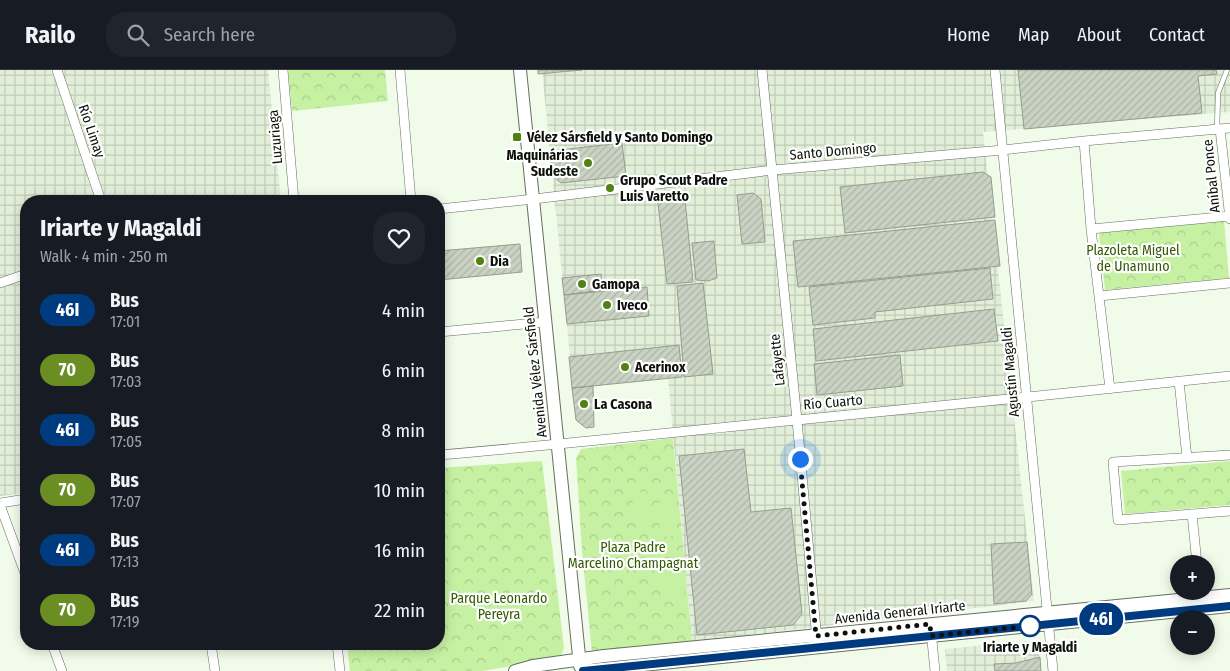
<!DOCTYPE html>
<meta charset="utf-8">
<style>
:root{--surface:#171b24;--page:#20242c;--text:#f1f3f6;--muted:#9ea1a6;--line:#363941}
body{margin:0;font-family:"Fira Sans Condensed",sans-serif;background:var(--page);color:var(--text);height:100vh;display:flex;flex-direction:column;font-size:19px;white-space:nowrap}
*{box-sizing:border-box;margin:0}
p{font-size:16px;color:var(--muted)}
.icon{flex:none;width:28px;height:28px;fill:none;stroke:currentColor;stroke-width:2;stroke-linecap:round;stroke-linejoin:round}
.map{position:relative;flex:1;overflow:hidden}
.details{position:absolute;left:20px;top:125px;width:425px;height:455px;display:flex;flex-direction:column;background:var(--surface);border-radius:20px;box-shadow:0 2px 12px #0003}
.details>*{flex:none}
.badge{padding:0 10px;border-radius:16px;font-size:18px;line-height:32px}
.fabs{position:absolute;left:1170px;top:485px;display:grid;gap:10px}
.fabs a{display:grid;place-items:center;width:45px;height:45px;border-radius:50%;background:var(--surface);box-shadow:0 2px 12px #0003;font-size:25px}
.you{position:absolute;width:25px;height:25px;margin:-12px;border:4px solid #fff;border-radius:50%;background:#1a73e8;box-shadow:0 0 0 8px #1a73e833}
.map>.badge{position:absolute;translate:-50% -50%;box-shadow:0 0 0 2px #fff}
.round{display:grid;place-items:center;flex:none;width:52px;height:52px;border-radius:20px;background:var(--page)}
.headline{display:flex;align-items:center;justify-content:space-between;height:85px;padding:0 20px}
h1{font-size:24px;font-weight:700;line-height:38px}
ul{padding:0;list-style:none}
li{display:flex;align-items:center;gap:15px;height:60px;padding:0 20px}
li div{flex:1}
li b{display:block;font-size:19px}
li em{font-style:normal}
li .badge{min-width:55px;font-weight:700;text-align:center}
header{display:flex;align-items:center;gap:30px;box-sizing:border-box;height:70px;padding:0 25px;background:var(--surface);border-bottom:1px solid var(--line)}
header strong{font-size:24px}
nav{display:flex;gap:28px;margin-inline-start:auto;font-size:18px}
.search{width:350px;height:45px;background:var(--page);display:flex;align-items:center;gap:12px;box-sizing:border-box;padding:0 18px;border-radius:20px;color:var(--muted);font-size:19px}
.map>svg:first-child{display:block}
.industrial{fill:url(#industrial-grid)}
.park{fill:url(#park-crowns)}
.pitch{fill:#c6f1a3}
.building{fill:url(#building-hatch);stroke:#959e8e}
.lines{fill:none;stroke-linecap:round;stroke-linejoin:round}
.service-casing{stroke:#666f60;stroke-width:5.5}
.minor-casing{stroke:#666f60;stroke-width:10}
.secondary-casing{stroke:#666f60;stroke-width:14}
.service{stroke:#fff;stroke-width:4.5}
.minor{stroke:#fff;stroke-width:9}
.secondary{stroke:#fff;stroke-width:12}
.line-casing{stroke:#fff;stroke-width:11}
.line{stroke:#003b80;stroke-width:8}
.walk{stroke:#0e110b;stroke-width:5;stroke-dasharray:0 9}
.poi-dot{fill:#508113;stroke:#fff;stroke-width:2}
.stop-dot{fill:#fff;stroke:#003b80;stroke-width:2.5}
.labels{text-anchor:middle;stroke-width:4.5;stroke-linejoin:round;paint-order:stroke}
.street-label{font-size:14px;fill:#0e110b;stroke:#fff}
.poi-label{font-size:14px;font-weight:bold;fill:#0e110b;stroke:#fff;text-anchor:start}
.park-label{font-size:14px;fill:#345902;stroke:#fff}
.stop-label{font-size:14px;font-weight:bold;fill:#0e110b;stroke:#fff}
</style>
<header>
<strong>Railo</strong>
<div class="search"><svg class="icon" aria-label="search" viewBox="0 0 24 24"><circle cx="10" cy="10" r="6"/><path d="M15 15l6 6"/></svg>Search here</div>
<nav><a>Home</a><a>Map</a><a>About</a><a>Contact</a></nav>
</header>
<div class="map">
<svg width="1230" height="601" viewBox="0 0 1230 601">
<defs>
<pattern id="industrial-grid" width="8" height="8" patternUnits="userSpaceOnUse" patternTransform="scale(1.25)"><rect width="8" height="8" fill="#e2efd8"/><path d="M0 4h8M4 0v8" fill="none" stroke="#c1ccb8"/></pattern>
<pattern id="park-crowns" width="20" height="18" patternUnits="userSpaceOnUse" patternTransform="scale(1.25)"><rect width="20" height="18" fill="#c6f1a3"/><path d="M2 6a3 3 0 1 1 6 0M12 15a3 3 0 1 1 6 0" fill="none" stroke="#a9ce8b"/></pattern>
<pattern id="building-hatch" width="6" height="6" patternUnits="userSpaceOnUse" patternTransform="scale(1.25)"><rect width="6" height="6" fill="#cad3c3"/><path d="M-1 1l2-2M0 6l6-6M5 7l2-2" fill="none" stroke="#acb4a6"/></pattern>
</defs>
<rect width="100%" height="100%" fill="#f1fbe9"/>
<!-- industrial -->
<path class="industrial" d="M 0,0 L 268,0 L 281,131 L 26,131 L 26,423 L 0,426 Z
M 542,0 L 1230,0 L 1230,42 L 983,62 L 1034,531 L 692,572 L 668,308 L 573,317 Z
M 1038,570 L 1041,601 L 947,601 L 945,579 Z"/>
<!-- park -->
<path class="park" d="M 288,0 L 385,0 L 388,31 L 292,41 Z
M 1224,151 L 1229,208 L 1105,220 L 1099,163 Z
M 673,368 L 692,572 L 592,583 L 582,481 L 576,388 L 581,379 Z
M 542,391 L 564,578 L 560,588 L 482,601 L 350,601 L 347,574 L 439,574 L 439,398 Z
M 1230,391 L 1230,435 L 1125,444 L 1121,401 Z"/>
<!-- pitch -->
<path class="pitch" d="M 647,421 L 650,453 L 635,454 L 632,423 Z
M 674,431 L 675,447 L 659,449 L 657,433 Z
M 676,450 L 678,466 L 661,467 L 659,452 Z
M 681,494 L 685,529 L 666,532 L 662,497 Z"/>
<!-- building -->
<path class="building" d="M 538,0 L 582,0 L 538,4 Z
M 1018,0 L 1216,0 L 1217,4 L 1198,6 L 1202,43 L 1024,59 Z
M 622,73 L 626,106 L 561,113 L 553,106 L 550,81 Z
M 983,102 L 991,107 L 995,147 L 845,163 L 840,117 Z
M 753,123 L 761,129 L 765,172 L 742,174 L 737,125 Z
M 685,130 L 693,212 L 667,214 L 658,133 Z
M 995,150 L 1000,196 L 798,217 L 793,171 Z
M 714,171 L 717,208 L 708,211 L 696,210 L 692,173 Z
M 520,174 L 522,202 L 439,210 L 439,181 Z
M 990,198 L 993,229 L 875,242 L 875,248 L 813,255 L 809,217 Z
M 601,204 L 603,220 L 564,225 L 562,208 Z
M 703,213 L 713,304 L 684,307 L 677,216 Z
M 647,217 L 649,246 L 567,254 L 564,225 Z
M 994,239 L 998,271 L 816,291 L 813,259 Z
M 679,275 L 682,307 L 572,318 L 569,287 Z
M 900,285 L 903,316 L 817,325 L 814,294 Z
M 593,316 L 594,357 L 586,358 L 576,350 L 572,318 Z
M 744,379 L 751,442 L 791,438 L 802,544 L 793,555 L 697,565 L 679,386 Z
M 1027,472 L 1032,524 L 1026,531 L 994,534 L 991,474 Z
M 1040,587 L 1041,601 L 995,601 L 994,594 L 1016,593 Z"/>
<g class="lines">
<defs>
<path id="service" d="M 1217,60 L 1218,23 L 1227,0"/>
<path id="minor" d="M 57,0 L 101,131
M 283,0 L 294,131
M 400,0 L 411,131
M 762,0 L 797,350 L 817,570
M 995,0 L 1053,601
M 1220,59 L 1230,149
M 1084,71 L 1091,159 L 1110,319
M 439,139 L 534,129 L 773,100 L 1003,80 L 1084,71 L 1230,58
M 1091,159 L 1230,146
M 0,213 L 26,204
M 1099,226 L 1230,213
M 439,262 L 546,252
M 1179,311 L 1187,388
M 439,385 C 558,375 677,362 797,350 C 941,335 1086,322 1230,306
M 1230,385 L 1113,392 L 1118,450 L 1230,441
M 0,433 L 26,429
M 0,435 L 26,506
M 1192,444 L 1197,494
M 931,561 L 935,601
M 52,574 L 62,601
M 211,574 L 215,601
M 337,574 L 340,601"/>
<path id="secondary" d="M 520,0 L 580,596
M 515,601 L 533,596 L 604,586 L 1230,525
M 583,601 L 1230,536"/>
</defs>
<!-- service casing -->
<use href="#service" class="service-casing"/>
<!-- minor casing -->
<use href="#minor" class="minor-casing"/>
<!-- secondary casing -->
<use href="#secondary" class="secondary-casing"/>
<!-- service -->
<use href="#service" class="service"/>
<!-- minor -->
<use href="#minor" class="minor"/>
<!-- secondary -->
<use href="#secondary" class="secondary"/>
</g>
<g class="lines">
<defs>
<path id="line" d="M 583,601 L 1230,536"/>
</defs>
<!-- line casing -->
<use href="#line" class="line-casing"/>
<!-- line -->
<use href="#line" class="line"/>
<!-- walk -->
<path class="walk" d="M 800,389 L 816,566 L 930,554 L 931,566 L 1030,556"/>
</g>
<!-- markers -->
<g class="poi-dot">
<rect x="512" y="62" width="10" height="10" rx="2.5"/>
<circle cx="588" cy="93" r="5"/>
<circle cx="610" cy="118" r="5"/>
<circle cx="480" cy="191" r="5"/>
<circle cx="582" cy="214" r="5"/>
<circle cx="607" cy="235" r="5"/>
<circle cx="625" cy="297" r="5"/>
<circle cx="584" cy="334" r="5"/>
</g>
<circle class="stop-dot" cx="1030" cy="556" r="10"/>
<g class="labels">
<!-- street labels -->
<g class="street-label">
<text transform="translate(92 61) rotate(71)" y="5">Río Limay</text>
<text transform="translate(275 67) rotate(-95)" y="5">Luzuriaga</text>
<text transform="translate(833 81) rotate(-5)" y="5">Santo Domingo</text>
<text transform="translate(1211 106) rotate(-96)" y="5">Aníbal Ponce</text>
<text transform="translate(777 290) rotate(-96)" y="5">Lafayette</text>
<text transform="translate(535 302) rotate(-96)" y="5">Avenida Vélez Sársfield</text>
<text transform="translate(1010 302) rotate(-95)" y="5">Agustín Magaldi</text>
<text transform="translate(833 332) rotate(-5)" y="5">Río Cuarto</text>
<text transform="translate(900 542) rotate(-6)" y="5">Avenida General Iriarte</text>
</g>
<!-- poi labels -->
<g class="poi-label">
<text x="527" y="72">Vélez Sársfield y Santo Domingo</text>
<text x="578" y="90" text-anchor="end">Maquinárias<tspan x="578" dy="16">Sudeste</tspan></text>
<text x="620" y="115">Grupo Scout Padre<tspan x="620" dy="16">Luis Varetto</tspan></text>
<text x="490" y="196">Dia</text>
<text x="592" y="219">Gamopa</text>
<text x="617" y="240">Iveco</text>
<text x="635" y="302">Acerinox</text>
<text x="594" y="339">La Casona</text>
</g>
<!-- park labels -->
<g class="park-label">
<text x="1133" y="185">Plazoleta Miguel<tspan x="1133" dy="16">de Unamuno</tspan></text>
<text x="633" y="482">Plaza Padre<tspan x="633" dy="16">Marcelino Champagnat</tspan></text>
<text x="499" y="533">Parque Leonardo<tspan x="499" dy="16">Pereyra</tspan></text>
</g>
<!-- stop labels -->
<g class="stop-label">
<text x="1030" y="582">Iriarte y Magaldi</text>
</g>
</g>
</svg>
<div class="fabs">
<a>+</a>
<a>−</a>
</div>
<div class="you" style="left:800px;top:389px"></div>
<b class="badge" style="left:1101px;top:549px;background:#003b80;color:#fff">46I</b>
<section class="details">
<div class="headline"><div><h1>Iriarte y Magaldi</h1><p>Walk · 4 min · 250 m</p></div><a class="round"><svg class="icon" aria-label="heart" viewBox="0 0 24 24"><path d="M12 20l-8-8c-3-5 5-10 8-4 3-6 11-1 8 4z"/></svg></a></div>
<ul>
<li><span class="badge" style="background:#003b80;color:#fff">46I</span><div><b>Bus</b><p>17:01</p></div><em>4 min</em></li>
<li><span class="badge" style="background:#6b8e23;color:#fff">70</span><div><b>Bus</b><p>17:03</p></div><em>6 min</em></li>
<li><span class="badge" style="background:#003b80;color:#fff">46I</span><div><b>Bus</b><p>17:05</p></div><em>8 min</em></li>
<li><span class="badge" style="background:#6b8e23;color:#fff">70</span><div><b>Bus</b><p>17:07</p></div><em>10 min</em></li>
<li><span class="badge" style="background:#003b80;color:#fff">46I</span><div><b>Bus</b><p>17:13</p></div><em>16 min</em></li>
<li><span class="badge" style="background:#6b8e23;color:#fff">70</span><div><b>Bus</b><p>17:19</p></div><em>22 min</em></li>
</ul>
</section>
</div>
